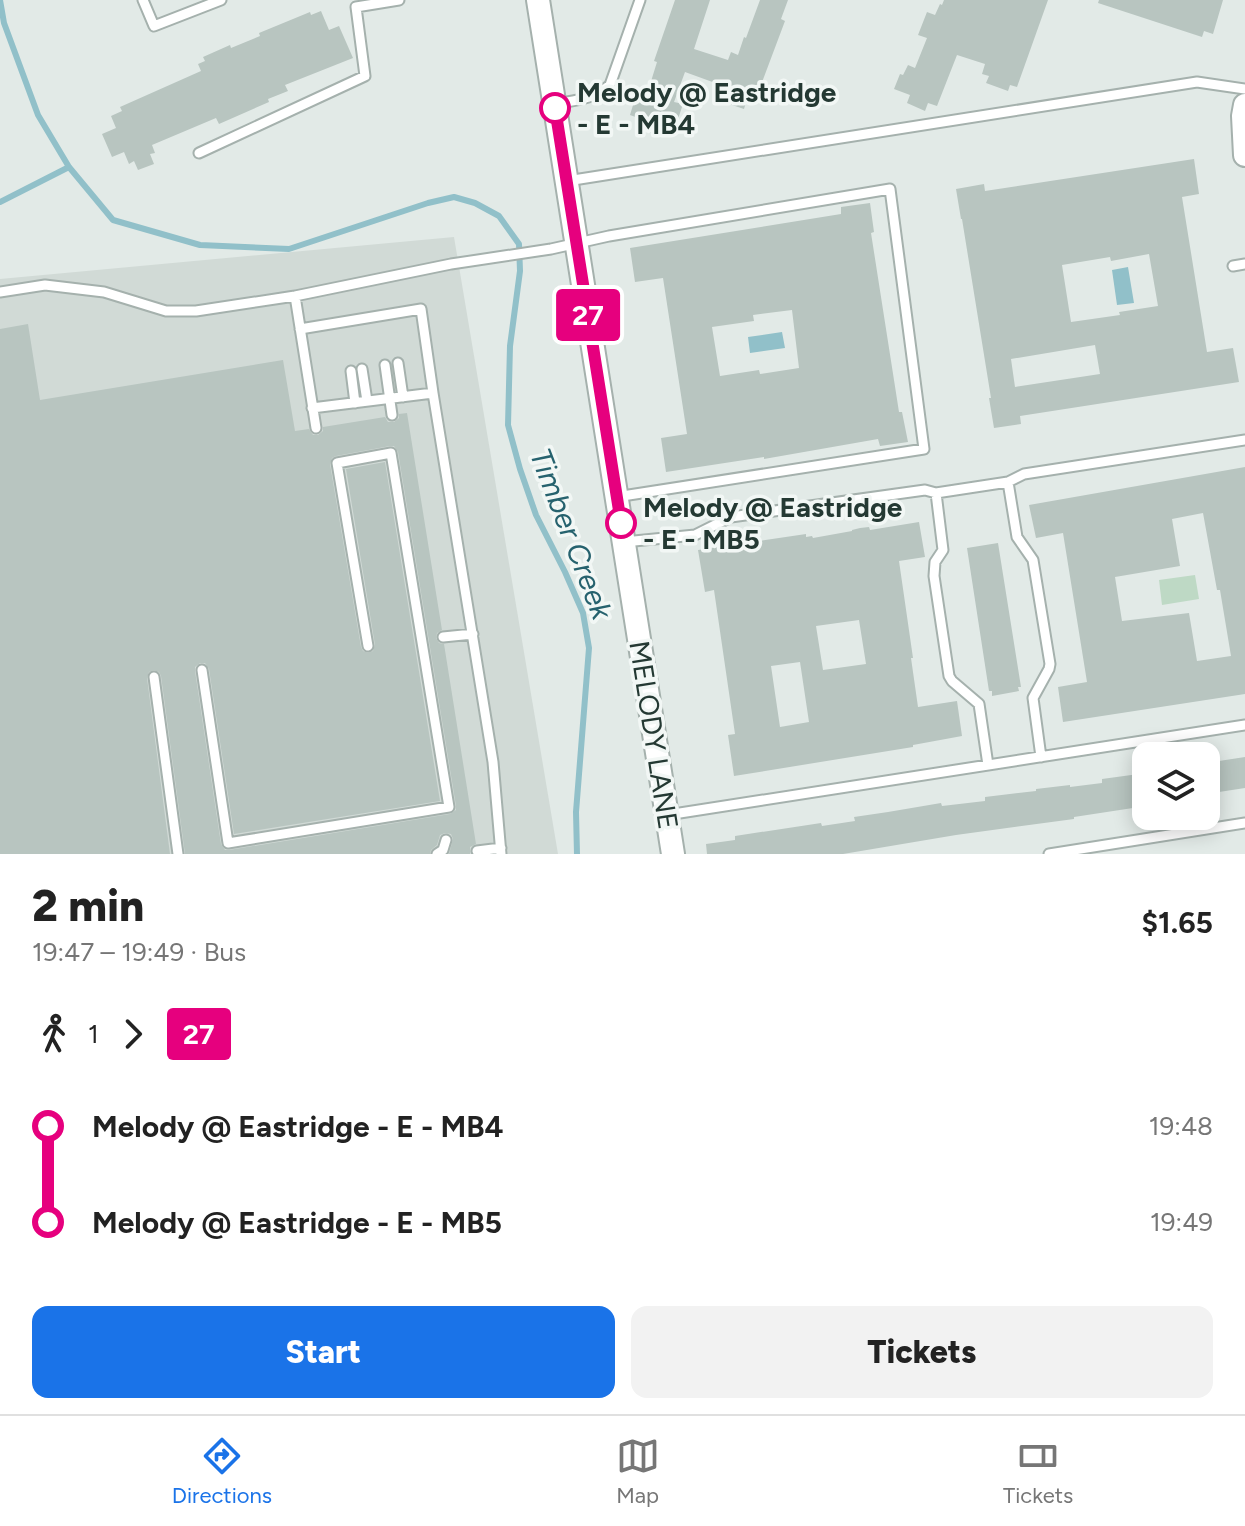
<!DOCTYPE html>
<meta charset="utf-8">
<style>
:root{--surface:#fff;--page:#f2f2f2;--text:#222;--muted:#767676;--line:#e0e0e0;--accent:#1a73e8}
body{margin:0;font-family:Figtree,sans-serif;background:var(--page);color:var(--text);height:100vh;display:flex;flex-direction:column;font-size:30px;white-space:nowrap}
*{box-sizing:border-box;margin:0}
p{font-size:26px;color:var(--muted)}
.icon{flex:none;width:44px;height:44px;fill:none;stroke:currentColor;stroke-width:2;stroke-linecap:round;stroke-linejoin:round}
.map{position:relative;height:854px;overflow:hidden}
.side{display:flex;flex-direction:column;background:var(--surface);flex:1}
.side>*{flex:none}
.badge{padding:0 16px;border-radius:6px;font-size:28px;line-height:52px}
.fabs{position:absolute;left:1132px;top:742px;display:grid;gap:16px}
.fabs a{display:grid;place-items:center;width:88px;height:88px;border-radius:16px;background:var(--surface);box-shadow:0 4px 20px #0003;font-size:40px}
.map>.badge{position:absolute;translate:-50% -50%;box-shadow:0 0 0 4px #fff}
.legs{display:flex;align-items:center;gap:12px;height:88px;padding:0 32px;font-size:26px}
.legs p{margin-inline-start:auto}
.head{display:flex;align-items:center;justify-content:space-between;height:136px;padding:0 32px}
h1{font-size:44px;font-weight:800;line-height:60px}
.action{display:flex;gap:16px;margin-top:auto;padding:16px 32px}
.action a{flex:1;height:92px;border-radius:16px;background:var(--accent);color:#fff;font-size:32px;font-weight:800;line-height:92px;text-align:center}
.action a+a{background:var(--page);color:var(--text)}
ul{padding:0 32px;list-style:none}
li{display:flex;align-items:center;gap:28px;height:96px;font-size:30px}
li i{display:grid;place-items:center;width:12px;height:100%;margin:0 10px;background:currentColor}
li i::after{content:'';width:20px;height:20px;margin:-10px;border:6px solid;border-radius:50%;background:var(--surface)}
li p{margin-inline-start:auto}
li:first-child i{background:linear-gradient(#0000 50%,currentColor 0)}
li:last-child i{background:linear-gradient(currentColor 50%,#0000 0)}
.dock{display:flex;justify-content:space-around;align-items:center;height:112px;border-top:2px solid var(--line);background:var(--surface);font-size:22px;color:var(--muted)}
.dock a{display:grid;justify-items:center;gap:4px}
.dock .current{color:var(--accent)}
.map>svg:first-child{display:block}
.built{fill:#d1dad6}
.green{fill:#bed9c5}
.water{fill:#91c0c9}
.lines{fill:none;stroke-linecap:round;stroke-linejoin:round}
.stream{stroke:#91c0c9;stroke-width:6}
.building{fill:#b8c5c0;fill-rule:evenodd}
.service-casing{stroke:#a5b1ad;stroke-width:13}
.tertiary-casing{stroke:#a5b1ad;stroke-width:26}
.service{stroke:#fff;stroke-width:9}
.tertiary{stroke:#fff;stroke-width:22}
.line-1-casing{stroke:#fff;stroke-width:18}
.line-1{stroke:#e6007e;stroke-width:12}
.stop-1-dot{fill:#fff;stroke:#e6007e;stroke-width:4}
.labels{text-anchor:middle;stroke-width:7;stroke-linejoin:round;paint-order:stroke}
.stop-label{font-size:28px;font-weight:bold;fill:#243933;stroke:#f2f7f5;text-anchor:start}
.street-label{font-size:28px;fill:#243933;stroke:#f2f7f5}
.water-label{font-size:30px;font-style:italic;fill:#26626e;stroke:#f2f7f5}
</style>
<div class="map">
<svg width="1245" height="854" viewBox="0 0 1245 854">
<rect width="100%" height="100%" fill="#e2eae7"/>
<!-- built -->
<path class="built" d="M 454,237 L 558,854 L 0,854 L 0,279 Z"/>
<!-- green -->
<path class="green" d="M 1195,575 L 1199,599 L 1162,605 L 1159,580 Z"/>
<!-- water -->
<path class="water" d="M 1128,267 L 1134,303 L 1117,305 L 1112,270 Z
M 782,332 L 785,348 L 750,353 L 748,337 Z"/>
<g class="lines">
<!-- stream -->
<path class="stream" d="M 0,0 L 4,23 L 38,115 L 69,167 L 113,220 L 200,245 L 289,249 L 428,203 L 454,197 L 475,203 L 499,216 L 519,244 L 520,271 L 510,346 L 508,425 L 520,469 L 536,515 L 565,572 L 583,613 L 589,648 L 576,812 L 577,854
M 0,202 L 69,167"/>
</g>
<!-- building -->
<path class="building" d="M 675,0 L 710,0 L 694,49 L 728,60 L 731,52 L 738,55 L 744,37 L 746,38 L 760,0 L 788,0 L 781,19 L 785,21 L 755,101 L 747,99 L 744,109 L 723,102 L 726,92 L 717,88 L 718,84 L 685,72 L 674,102 L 683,104 L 674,131 L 664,128 L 661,136 L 641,129 L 644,120 L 630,115 L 637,92 L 640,93 L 641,89 L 648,91 L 657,62 L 654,61 Z
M 944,0 L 1048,0 L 1017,87 L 1010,85 L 1008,91 L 986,83 L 989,76 L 982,74 L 985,64 L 957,55 L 937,106 L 928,103 L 925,111 L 907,103 L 910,95 L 894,89 L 900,74 L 903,75 L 908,65 L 915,68 L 927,38 L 918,35 L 927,12 L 935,15 L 940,4 L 942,5 Z
M 1099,0 L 1223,0 L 1213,34 L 1204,31 L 1202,37 L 1098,3 Z
M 321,11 L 329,30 L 339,26 L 353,58 L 285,85 L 288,91 L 268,99 L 269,102 L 219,124 L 216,118 L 152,145 L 155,153 L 150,154 L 154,164 L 138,170 L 134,161 L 129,164 L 124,152 L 112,157 L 102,134 L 116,128 L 111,116 L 122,111 L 120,107 L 201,71 L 198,64 L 205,61 L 203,57 L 230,45 L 231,48 L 260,36 L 259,33 L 310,12 L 311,15 Z
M 1194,159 L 1199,194 L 1182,197 L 1207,352 L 1233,348 L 1239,382 L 1020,416 L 1021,424 L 994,428 L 989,398 L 991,398 L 962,219 L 961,219 L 956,189 L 984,184 L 985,191 ZM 1149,254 L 1158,306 L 1119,312 L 1120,315 L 1071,322 L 1062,265 L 1110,257 L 1111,261 ZM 1095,345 L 1100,374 L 1015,387 L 1011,359 Z
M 870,203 L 874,232 L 871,233 L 899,412 L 902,412 L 908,442 L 880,446 L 878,439 L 764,459 L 764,457 L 666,472 L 661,438 L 687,434 L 663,278 L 635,282 L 630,248 L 841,214 L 841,207 ZM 792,310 L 799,368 L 760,374 L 759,370 L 720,376 L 712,327 L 754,321 L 753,315 Z
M 28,324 L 40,400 L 283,360 L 295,431 L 309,429 L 313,435 L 318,435 L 323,431 L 323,427 L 385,417 L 388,422 L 394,422 L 399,418 L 399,414 L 407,413 L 442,630 L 437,633 L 436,638 L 439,643 L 444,644 L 476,844 L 470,847 L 470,854 L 449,854 L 453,839 L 451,834 L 445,833 L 440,835 L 437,845 L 431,850 L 430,854 L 185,854 L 161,676 L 159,672 L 154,670 L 149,672 L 147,678 L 170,854 L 0,854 L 0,329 ZM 390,446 L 394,446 L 398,452 L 456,806 L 456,810 L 450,814 L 229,850 L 225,850 L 221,844 L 195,671 L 195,667 L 200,663 L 205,663 L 209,669 L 234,834 L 440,801 L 385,462 L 346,469 L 375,645 L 373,651 L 368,653 L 363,651 L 361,647 L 330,464 L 332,458 L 336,456 Z
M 1245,467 L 1245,694 L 1063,722 L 1058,687 L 1087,682 L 1063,533 L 1036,538 L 1029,505 ZM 1203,513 L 1217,590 L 1220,590 L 1231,656 L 1197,661 L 1189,613 L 1122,621 L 1115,577 L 1180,566 L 1172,519 Z
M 919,522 L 925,557 L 899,561 L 913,658 L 911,658 L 918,707 L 957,701 L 962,736 L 913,745 L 913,747 L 734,776 L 728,735 L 735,734 L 714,590 L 705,592 L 698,550 L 806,534 L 806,537 L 812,536 L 813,538 L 852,531 L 852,530 L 860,528 L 869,527 L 870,530 ZM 859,620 L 866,664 L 823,670 L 816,626 ZM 800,662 L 809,722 L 780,727 L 771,666 Z
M 998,543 L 1021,687 L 1018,687 L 1019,691 L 992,696 L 992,691 L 989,691 L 967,548 Z
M 1245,757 L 1245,788 L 1206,794 L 1206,763 Z
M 1146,773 L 1146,806 L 1074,817 L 1074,819 L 956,835 L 843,854 L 707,854 L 706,844 L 735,840 L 735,836 L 821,823 L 822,826 L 855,821 L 854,817 L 888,812 L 941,803 L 942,806 L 985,801 L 985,797 L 1036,791 L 1036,789 L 1070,785 L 1070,787 L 1102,783 L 1102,779 Z"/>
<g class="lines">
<defs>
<path id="service" d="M 143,0 L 154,26 L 221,0
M 556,104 C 576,100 594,99 610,85 L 640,0
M 199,153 L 365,76 L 356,7 L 399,0
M 567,181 L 1197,82 L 1245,89
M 1233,266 L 1245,264
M 0,292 L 45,285 L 104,292 L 166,311 L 196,311 L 295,296 L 451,264 L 551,249 L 609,236 L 890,189 L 924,449 L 616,497
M 295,296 L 316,428
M 300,329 L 421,309 L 433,393
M 398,363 L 403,397
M 385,365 L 392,415
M 362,369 L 367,401
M 351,371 L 355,403
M 312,408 L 433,393 L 493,762 L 501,854
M 1008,482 L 1017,537 L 1033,560 L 1050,664 L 1049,669 L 1033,698 L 1041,757
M 936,493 L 943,550 L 935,562 L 934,576 L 949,676 L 952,681 L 979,704 L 988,765
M 624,542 L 695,535 L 731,517 L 925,490 L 936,493 L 1008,482 L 1024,474 L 1245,440
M 443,637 L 473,634
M 202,670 L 228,843 L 449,807 L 391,453 L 337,463 L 368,646
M 154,677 L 178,854
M 667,815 L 1245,725
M 477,851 L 501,848
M 437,854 L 443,850 L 446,840
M 1049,854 L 1245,823"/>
<path id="tertiary" d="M 538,0 L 673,854
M 1245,105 L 1243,116 L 1245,155"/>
</defs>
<!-- service casing -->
<use href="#service" class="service-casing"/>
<!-- tertiary casing -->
<use href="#tertiary" class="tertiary-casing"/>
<!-- service -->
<use href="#service" class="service"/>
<!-- tertiary -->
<use href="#tertiary" class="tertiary"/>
</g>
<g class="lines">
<defs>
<path id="line-1" d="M 555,108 L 621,523"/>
</defs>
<!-- line-1 casing -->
<use href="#line-1" class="line-1-casing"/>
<!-- line-1 -->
<use href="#line-1" class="line-1"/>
</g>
<!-- markers -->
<g class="stop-1-dot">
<circle cx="555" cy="108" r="14"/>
<circle cx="621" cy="523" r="14"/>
</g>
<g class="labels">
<!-- stop labels -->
<g class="stop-label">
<text x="577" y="102">Melody @ Eastridge<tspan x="577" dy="32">- E - MB4</tspan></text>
<text x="643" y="517">Melody @ Eastridge<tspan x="643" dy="32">- E - MB5</tspan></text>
</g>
<!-- street labels -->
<g class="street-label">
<text transform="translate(654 735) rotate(81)" y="10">MELODY LANE</text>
</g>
<!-- water labels -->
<g class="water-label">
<text transform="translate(571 534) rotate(69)" y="10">Timber Creek</text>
</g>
</g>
</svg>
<div class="fabs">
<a><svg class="icon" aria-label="layers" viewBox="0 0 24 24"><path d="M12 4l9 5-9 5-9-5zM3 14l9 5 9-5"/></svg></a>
</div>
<b class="badge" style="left:588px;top:315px;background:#e6007e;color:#fff">27</b>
</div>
<section class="side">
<div class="head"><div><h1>2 min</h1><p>19:47 – 19:49 · Bus</p></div><b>$1.65</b></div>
<div class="legs"><svg class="icon" aria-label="walk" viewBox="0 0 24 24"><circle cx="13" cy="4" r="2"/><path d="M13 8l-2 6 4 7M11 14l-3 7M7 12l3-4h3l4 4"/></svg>1<svg class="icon" aria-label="forward" viewBox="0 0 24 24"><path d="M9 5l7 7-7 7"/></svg><b class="badge" style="background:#e6007e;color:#fff">27</b></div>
<ul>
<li><i style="color:#e6007e"></i><b>Melody @ Eastridge - E - MB4</b><p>19:48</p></li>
<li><i style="color:#e6007e"></i><b>Melody @ Eastridge - E - MB5</b><p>19:49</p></li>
</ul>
<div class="action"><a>Start</a><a>Tickets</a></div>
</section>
<nav class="dock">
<a class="current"><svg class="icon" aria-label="directions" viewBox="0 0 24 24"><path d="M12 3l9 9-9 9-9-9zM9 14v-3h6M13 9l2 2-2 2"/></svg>Directions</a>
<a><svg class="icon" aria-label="map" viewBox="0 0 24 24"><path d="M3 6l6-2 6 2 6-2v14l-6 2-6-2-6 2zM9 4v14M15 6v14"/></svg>Map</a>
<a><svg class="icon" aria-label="tickets" viewBox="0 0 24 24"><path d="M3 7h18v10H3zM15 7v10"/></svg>Tickets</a>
</nav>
